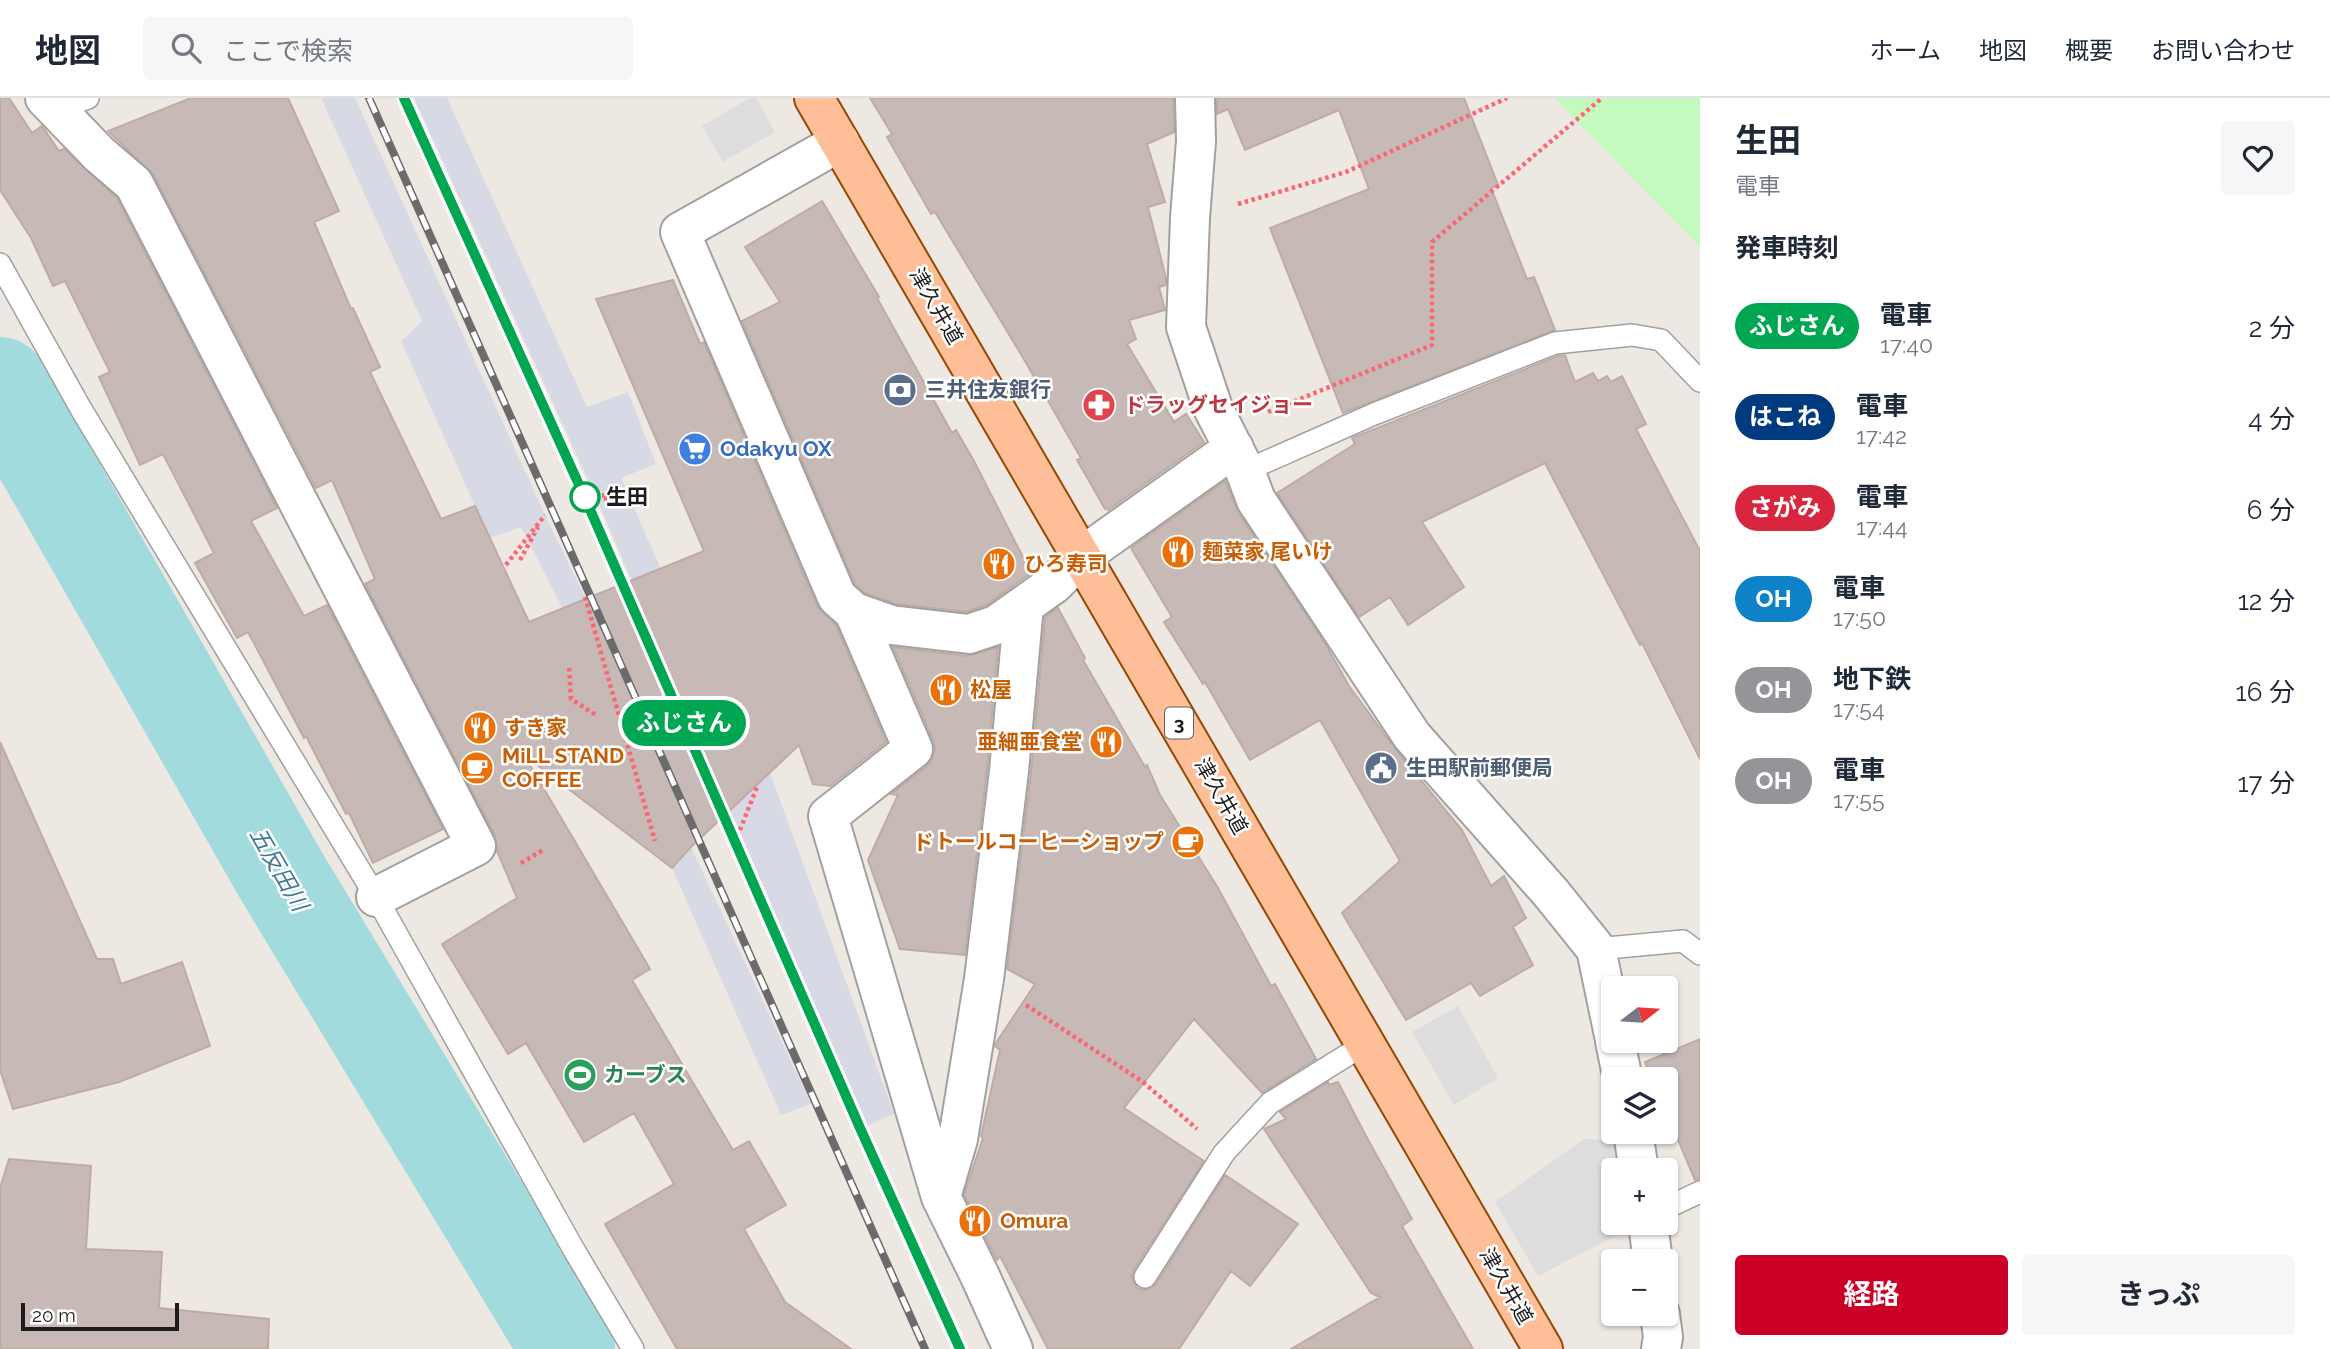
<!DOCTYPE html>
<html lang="ja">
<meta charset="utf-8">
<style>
:root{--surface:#fff;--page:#f6f6f7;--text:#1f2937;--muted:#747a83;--line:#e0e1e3;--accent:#ca0026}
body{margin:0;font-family:Raleway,"Noto Sans JP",sans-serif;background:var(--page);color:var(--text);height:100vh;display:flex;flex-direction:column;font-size:26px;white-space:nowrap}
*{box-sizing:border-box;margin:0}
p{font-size:23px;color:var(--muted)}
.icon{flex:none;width:38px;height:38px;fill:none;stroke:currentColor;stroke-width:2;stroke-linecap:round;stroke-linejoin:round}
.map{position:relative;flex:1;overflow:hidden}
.side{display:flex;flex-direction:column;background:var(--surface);width:630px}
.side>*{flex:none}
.badge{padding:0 14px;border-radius:23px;font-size:24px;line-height:46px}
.needle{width:46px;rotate:73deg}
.buttons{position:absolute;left:1601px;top:878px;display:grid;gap:14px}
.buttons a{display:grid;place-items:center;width:77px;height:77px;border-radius:7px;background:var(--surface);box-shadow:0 2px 5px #0004;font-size:35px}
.scale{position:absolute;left:21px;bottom:18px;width:158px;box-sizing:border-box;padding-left:7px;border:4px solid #1d1d1d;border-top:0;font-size:19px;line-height:24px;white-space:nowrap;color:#1d1d1d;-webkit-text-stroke:5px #fff;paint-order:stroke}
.map>.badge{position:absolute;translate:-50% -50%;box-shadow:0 0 0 4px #fff}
h2{padding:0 35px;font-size:26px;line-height:63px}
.round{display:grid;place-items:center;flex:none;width:74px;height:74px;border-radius:7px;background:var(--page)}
.summary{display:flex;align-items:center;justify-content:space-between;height:119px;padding:0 35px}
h1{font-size:33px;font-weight:700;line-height:52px}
.action{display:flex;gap:14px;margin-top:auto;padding:14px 35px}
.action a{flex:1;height:80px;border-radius:7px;background:var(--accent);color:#fff;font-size:28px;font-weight:700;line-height:80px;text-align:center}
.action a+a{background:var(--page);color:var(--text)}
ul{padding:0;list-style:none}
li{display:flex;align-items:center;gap:21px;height:91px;padding:0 35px}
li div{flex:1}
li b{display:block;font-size:26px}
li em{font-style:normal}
li .badge{min-width:77px;font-weight:700;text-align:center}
header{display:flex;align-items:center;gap:42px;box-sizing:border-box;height:98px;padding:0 35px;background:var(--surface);border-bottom:2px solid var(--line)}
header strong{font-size:33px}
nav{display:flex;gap:38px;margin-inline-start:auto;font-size:24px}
.search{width:490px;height:63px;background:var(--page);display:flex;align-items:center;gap:18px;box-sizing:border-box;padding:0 24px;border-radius:7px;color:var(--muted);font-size:26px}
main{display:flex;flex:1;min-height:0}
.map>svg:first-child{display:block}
.park{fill:#c4fabd}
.parking{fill:#ddd}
.plaza{fill:#d7d9e4}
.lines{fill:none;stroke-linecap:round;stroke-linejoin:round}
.river{stroke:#a1dbdd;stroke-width:94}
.building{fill:#c6b9b6;stroke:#c0aba4;stroke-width:2}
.lane-casing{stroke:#a1a1a1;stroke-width:24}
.street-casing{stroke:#a1a1a1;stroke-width:42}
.primary-casing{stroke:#964800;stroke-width:42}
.path{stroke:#fd6572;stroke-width:4.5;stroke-dasharray:3.5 3.5;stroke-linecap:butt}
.lane{stroke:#fff;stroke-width:21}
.street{stroke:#fff;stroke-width:38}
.primary{stroke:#febf98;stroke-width:38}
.rail-casing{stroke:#6b6b6b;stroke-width:8}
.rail{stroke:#fff;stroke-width:5;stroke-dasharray:16;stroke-linecap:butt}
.line-casing{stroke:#fff;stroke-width:16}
.line{stroke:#00a651;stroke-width:10}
.stop-dot{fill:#fff;stroke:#00a651;stroke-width:3.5}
.labels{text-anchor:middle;stroke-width:5;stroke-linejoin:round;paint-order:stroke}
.shield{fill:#fff;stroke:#616161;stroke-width:2}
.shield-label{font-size:19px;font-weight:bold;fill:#1d1d1d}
.street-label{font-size:21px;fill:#1d1d1d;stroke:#fff}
.service-label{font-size:21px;font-weight:bold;fill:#4e5e75;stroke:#fff;text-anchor:start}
.health-label{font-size:21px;font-weight:bold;fill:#be3a42;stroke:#fff;text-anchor:start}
.shop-label{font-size:21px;font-weight:bold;fill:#366cbe;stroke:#fff;text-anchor:start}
.stop-label{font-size:21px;font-weight:bold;fill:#1d1d1d;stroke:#fff;text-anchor:start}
.food-label{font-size:21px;font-weight:bold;fill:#c56008;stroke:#fff;text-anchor:start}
.leisure-label{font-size:21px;font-weight:bold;fill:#27864d;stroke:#fff;text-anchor:start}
.water-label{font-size:23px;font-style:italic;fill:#3f7b96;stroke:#fff}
</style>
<header>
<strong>地図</strong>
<div class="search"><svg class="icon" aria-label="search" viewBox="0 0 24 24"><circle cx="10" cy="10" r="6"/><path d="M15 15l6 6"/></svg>ここで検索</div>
<nav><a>ホーム</a><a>地図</a><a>概要</a><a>お問い合わせ</a></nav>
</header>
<main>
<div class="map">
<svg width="1700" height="1251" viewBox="0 0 1700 1251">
<rect width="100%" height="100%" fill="#eee8e2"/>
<!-- park -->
<path class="park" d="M 1554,0 L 1700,0 L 1700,149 Z"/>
<!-- parking -->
<path class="parking" d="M 750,0 L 756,0 L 775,34 L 723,64 L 702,28 Z
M 1458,908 L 1498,980 L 1454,1007 L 1412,934 Z
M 1584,1041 L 1613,1042 L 1619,1073 L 1614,1073 L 1614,1125 L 1628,1125 L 1629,1131 L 1538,1178 L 1495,1104 Z"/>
<!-- plaza -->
<path class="plaza" d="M 321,0 L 355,0 L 545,417 L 585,499 L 691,749 L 811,1006 L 781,1017 L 672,770 L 627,731 L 607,710 L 562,509 L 521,429 L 490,440 L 475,408 L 401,243 L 422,223 Z
M 414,0 L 447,0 L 587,309 L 628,294 L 656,366 L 621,380 L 660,469 L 756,636 L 894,1016 L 866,1028 L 595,397 Z"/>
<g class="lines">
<!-- river -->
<path class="river" d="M 0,286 L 282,779 L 568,1251"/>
</g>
<!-- building -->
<path class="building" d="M 0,0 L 9,0 L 32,35 L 42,28 L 59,53 L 64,51 L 117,100 L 277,410 L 251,423 L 304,518 L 327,507 L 443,731 L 373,765 L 349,715 L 346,716 L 306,638 L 304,640 L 248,534 L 237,540 L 195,465 L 214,455 L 163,356 L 140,367 L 99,279 L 110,274 L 65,183 L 53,188 L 31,140 L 0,92 Z
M 191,0 L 288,0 L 339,113 L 314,124 L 351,211 L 353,210 L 380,269 L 370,274 L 441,421 L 475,408 L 529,524 L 704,453 L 596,201 L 673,182 L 700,246 L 704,244 L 817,508 L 836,527 L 886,644 L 830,688 L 813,686 L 799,647 L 691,749 L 672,770 L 524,657 L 650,871 L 632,882 L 733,1052 L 749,1043 L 786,1107 L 744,1131 L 785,1204 L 851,1251 L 677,1251 L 605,1126 L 674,1086 L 634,1015 L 584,1044 L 526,945 L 508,956 L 442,846 L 517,800 L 497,753 L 495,738 L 365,486 L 375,481 L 332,382 L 316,390 L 153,76 L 108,33 Z
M 870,0 L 1173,0 L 1174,34 L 1147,46 L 1165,104 L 1148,109 L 1166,180 L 1166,187 L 1159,189 L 1165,212 L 1129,222 L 1136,241 L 1127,246 L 1174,324 L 1186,316 L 1204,344 L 1108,412 L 1107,410 L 1105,411 L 1077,362 L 1081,360 L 1022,258 L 935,114 L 931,116 L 887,39 L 892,36 Z
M 1217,0 L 1464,0 L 1498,87 L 1491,90 L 1527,181 L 1534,179 L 1555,232 L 1343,315 L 1270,130 L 1369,91 L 1339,12 L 1245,52 L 1228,11 L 1217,16 Z
M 822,103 L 879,199 L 877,200 L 952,335 L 956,332 L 974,363 L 1031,475 L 986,507 L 967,514 L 896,506 L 865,495 L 855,486 L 742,223 L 780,204 L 745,149 Z
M 1565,257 L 1575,284 L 1593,275 L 1598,283 L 1607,278 L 1611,284 L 1622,278 L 1646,326 L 1636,331 L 1700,453 L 1700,661 L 1642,545 L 1640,547 L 1545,365 L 1422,424 L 1464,489 L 1408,527 L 1390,499 L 1359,519 L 1277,395 L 1355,346 L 1352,340 L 1558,258 Z
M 1225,383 L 1238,414 L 1325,545 L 1349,588 L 1396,652 L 1462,732 L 1491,788 L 1504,778 L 1526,820 L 1513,829 L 1533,867 L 1480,898 L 1471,885 L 1406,922 L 1342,815 L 1400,763 L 1320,622 L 1250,662 L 1205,584 L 1203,586 L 1164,524 L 1172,519 L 1131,450 Z
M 1058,510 L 1085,560 L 1083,562 L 1145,669 L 1147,667 L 1160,697 L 1218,790 L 1271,888 L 1275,886 L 1316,961 L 1262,995 L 1194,921 L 1124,1010 L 1204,1063 L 1134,1172 L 1132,1179 L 1137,1190 L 1145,1192 L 1156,1186 L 1225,1077 L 1298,1126 L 1250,1188 L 1231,1173 L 1179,1251 L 1048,1251 L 1000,1158 L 997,1162 L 964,1097 L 983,1040 L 981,1038 L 1000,952 L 995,948 L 996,945 L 1035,886 L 1007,871 L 1031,675 L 1045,519 Z
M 893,549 L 967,558 L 998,549 L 987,671 L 965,857 L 900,851 L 868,762 L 898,697 L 891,696 L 927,668 L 932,661 L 935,652 L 933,642 Z
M 0,644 L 97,861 L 113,861 L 121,886 L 182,864 L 210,948 L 119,984 L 13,1011 L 0,972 Z
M 1700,941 L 1700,1081 L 1695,1082 L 1666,1013 L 1666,982 L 1653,982 L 1645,964 Z
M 1328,984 L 1329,987 L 1338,984 L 1366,1038 L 1412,1121 L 1402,1128 L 1473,1251 L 1291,1251 L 1380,1199 L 1371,1195 L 1264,1031 L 1286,1021 L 1280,1014 Z
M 9,1061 L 91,1068 L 86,1151 L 162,1154 L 159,1210 L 269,1221 L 268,1251 L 0,1251 L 0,1090 Z"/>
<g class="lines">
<defs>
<path id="lane" d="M 56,12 L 88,0
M 0,166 L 81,311 L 376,799 L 574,1152 L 633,1251
M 1245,373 L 1374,316 L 1555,245 L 1632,237 L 1661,242 L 1700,283
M 1596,851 L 1683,843 L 1700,856
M 1666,1110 L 1700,1094
M 1145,1179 L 1224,1055 L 1270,1005 L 1365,946"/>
<path id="street" d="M 45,0 L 99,56 L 134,86 L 476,748 L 376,799
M 1195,0 L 1196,43 L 1190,120 L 1186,229 L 1213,310 L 1245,373 L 1256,402 L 1412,638 L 1551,795 L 1596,851 L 1614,937
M 840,44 L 680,134 L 837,499 L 854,514 L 913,651 L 828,718 L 941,1099 L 980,1178 L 1013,1251
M 854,514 L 891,527 L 969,536 L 996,527 L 1054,486 L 1082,458 L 1234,350
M 1615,943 L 1623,982
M 1633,1034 L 1639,1073
M 941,1099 L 958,1041 L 984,881 L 1009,673 L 1024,507
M 1648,1125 L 1653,1164
M 1660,1216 L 1663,1239 L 1661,1251"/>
<path id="primary" d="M 814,0 L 1543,1251"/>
</defs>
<!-- lane casing -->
<use href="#lane" class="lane-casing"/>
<!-- street casing -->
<use href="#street" class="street-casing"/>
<!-- primary casing -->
<use href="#primary" class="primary-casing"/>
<!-- path -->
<path class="path" d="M 1238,106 L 1346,74 L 1507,0
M 1268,314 L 1432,247 L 1432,144 L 1602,0
M 595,397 L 638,398
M 604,400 L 626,406
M 520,462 L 538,429
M 506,467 L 545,417
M 585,499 L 655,743
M 569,570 L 571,601 L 596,617
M 740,732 L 757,689
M 521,765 L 543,752
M 1026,907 L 1143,984 L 1197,1031"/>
<!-- lane -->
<use href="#lane" class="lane"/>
<!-- street -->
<use href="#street" class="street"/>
<!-- primary -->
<use href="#primary" class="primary"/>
<defs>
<path id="rail" d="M 369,0 L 925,1251
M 404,0 L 585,399 L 860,1030 L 960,1251"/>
</defs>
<!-- rail casing -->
<use href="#rail" class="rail-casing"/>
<!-- rail -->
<use href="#rail" class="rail"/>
</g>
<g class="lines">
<defs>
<path id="line" d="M 404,0 L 585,400 L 860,1030 L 960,1251"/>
</defs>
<!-- line casing -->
<use href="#line" class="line-casing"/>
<!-- line -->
<use href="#line" class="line"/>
</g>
<!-- icons -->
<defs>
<symbol id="bank-disc" viewBox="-11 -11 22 22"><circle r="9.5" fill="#5c6f8a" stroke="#fff"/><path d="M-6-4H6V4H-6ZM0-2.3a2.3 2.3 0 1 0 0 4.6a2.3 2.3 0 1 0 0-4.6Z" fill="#fff"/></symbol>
<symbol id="pharmacy-disc" viewBox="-11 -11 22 22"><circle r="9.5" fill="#e0444e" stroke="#fff"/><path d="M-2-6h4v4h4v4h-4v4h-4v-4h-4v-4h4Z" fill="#fff"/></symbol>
<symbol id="supermarket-disc" viewBox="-11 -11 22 22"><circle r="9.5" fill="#3f7fe0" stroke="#fff"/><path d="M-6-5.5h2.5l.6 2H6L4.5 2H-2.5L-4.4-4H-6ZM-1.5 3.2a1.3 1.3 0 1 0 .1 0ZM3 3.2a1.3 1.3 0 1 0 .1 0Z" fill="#fff"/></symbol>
<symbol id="restaurant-disc" viewBox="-11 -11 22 22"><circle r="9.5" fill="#e8710a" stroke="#fff"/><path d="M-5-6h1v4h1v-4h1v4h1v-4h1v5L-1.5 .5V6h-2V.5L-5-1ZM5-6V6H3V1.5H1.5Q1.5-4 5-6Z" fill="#fff"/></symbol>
<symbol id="cafe-disc" viewBox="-11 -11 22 22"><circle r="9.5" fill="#e8710a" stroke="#fff"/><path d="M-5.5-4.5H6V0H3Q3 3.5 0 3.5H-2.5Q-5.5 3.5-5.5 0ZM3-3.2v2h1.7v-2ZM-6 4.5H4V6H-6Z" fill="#fff"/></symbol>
<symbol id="civic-disc" viewBox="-11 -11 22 22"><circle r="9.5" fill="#5c6f8a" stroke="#fff"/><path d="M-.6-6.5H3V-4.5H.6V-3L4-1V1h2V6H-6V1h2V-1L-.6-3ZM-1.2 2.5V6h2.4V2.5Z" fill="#fff"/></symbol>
<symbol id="stadium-disc" viewBox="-11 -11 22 22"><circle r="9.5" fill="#2e9e5b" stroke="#fff"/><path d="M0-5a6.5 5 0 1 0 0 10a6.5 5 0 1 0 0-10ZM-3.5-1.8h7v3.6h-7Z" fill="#fff"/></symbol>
</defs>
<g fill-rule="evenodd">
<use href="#bank-disc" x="881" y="273" width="38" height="38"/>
<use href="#pharmacy-disc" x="1080" y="288" width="38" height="38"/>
<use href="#supermarket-disc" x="676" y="332" width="38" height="38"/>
<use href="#restaurant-disc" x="1159" y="435" width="38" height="38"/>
<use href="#restaurant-disc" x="980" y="447" width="38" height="38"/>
<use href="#restaurant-disc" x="927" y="573" width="38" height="38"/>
<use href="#restaurant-disc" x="461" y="611" width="38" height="38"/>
<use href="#restaurant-disc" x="1087" y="625" width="38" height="38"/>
<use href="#cafe-disc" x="458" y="651" width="38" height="38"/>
<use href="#civic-disc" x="1362" y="651" width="38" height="38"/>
<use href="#cafe-disc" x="1169" y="725" width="38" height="38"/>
<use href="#stadium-disc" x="561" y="958" width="38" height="38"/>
<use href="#restaurant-disc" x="956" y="1104" width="38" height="38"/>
</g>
<!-- markers -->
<circle class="stop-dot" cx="585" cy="399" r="14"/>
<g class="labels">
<!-- shield labels -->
<rect class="shield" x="1165" y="609.5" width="28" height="31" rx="5"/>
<g class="shield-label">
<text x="1179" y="632">3</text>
</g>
<!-- street labels -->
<g class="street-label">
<text transform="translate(936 208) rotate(60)" y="7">津久井道</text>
<text transform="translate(1221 698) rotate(60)" y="7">津久井道</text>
<text transform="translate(1506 1188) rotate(60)" y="7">津久井道</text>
</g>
<!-- service labels -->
<g class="service-label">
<text x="925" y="299">三井住友銀行</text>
<text x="1406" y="677">生田駅前郵便局</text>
</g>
<!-- health labels -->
<g class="health-label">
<text x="1124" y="314">ドラッグセイジョー</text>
</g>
<!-- shop labels -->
<g class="shop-label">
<text x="720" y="358">Odakyu OX</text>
</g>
<!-- stop labels -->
<g class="stop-label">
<text x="606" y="406">生田</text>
</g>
<!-- food labels -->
<g class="food-label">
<text x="1202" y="461">麺菜家 尾いけ</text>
<text x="1024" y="473">ひろ寿司</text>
<text x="970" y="599">松屋</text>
<text x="504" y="637">すき家</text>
<text x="1082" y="651" text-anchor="end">亜細亜食堂</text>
<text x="502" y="665">MiLL STAND<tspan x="502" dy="24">COFFEE</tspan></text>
<text x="1164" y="751" text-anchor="end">ドトールコーヒーショップ</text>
<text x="1000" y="1130">Omura</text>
</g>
<!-- leisure labels -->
<g class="leisure-label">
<text x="604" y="984">カーブス</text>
</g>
<!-- water labels -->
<g class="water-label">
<text transform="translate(279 771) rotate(60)" y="8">五反田川</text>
</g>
</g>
</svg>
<div class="buttons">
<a><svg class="needle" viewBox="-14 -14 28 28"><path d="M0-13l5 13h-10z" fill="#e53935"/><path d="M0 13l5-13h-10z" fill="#747a83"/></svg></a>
<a><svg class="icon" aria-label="layers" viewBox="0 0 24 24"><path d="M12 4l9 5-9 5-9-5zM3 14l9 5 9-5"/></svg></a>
<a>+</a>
<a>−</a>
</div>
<div class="scale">20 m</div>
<b class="badge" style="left:684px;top:625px;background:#00a651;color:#fff">ふじさん</b>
</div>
<section class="side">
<div class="summary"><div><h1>生田</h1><p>電車</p></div><a class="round"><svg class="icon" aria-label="heart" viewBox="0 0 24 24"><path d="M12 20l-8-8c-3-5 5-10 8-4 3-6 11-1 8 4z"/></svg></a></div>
<h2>発車時刻</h2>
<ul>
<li><span class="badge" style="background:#00a651;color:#fff">ふじさん</span><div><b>電車</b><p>17:40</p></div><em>2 分</em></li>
<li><span class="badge" style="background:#003b80;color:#fff">はこね</span><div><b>電車</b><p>17:42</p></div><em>4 分</em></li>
<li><span class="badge" style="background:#d7263d;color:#fff">さがみ</span><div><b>電車</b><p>17:44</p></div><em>6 分</em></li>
<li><span class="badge" style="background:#0d82c7;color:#fff">OH</span><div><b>電車</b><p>17:50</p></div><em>12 分</em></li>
<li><span class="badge" style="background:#939598;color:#fff">OH</span><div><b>地下鉄</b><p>17:54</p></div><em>16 分</em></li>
<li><span class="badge" style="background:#939598;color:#fff">OH</span><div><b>電車</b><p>17:55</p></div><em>17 分</em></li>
</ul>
<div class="action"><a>経路</a><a>きっぷ</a></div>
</section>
</main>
